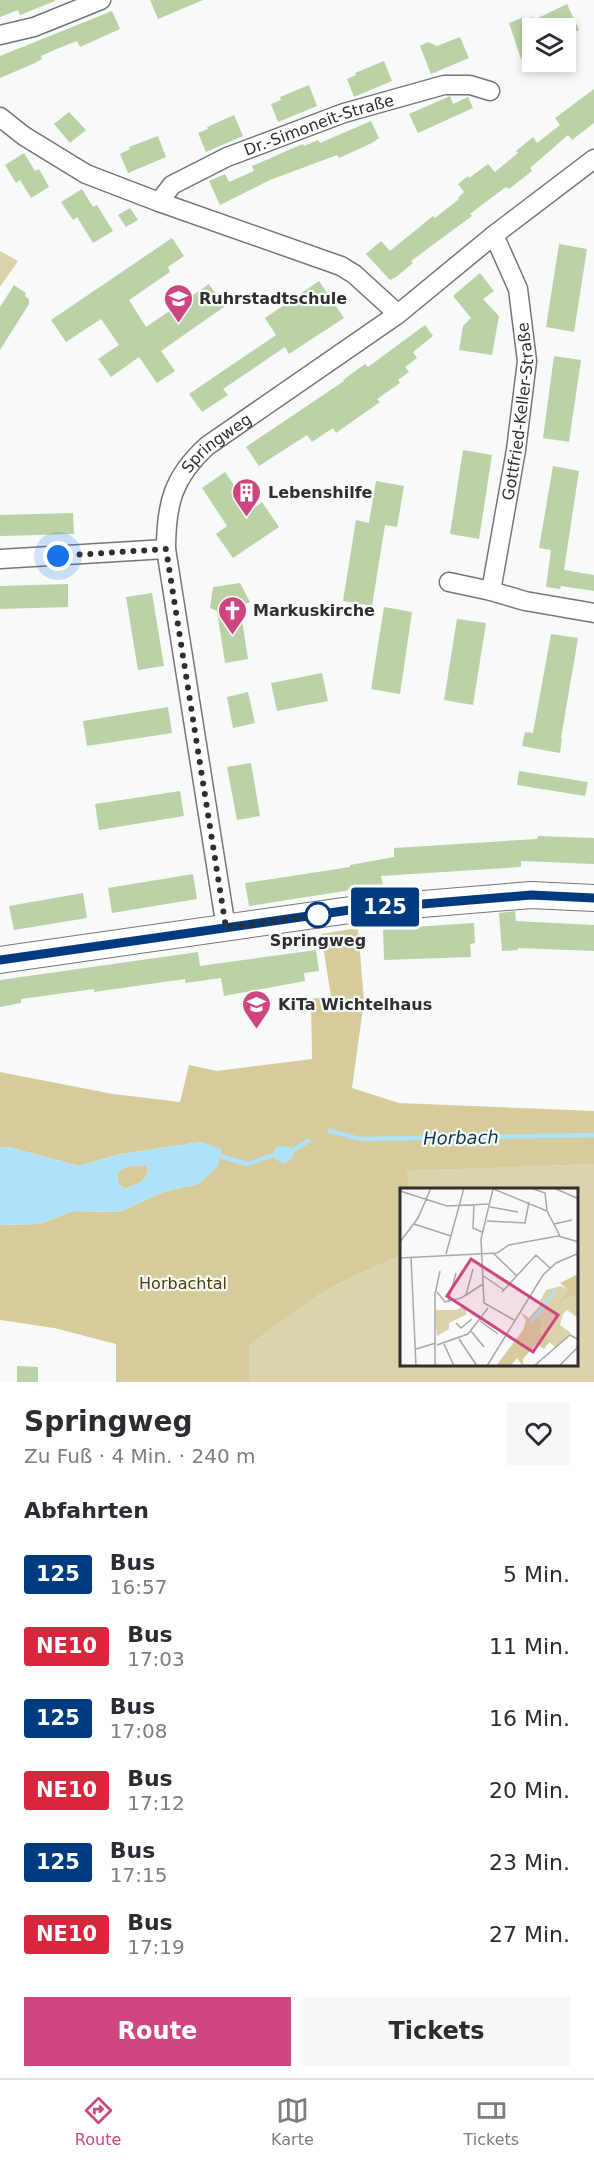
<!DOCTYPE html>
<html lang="de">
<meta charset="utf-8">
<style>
:root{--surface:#fff;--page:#f7f7f7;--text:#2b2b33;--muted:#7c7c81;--line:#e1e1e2;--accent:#ce4580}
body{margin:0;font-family:"DejaVu Sans",sans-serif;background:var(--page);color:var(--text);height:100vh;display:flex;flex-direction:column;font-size:22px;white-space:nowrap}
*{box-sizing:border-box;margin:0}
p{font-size:20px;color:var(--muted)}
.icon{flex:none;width:33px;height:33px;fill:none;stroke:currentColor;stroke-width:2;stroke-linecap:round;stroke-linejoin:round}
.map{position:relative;height:1382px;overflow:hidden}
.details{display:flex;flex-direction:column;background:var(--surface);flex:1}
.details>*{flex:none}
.badge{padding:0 12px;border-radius:4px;font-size:21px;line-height:39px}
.controls{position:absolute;left:522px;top:18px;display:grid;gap:12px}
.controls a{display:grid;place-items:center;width:54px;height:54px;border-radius:0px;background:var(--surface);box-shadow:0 3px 9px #0003;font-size:30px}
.you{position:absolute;width:30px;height:30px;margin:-15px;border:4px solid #fff;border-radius:50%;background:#1a73e8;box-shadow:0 0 0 9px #1a73e833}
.map>.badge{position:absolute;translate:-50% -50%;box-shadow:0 0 0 3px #fff}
h2{padding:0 24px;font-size:22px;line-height:54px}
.round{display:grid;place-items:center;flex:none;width:63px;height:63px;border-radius:0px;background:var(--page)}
.headline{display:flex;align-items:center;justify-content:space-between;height:102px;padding:0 24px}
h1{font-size:28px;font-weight:800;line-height:45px}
.button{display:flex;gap:12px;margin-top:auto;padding:12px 24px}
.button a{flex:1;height:69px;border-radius:0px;background:var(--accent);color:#fff;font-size:24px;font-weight:800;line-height:69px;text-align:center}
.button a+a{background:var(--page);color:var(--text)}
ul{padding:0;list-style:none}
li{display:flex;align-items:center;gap:18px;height:72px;padding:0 24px}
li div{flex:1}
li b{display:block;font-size:22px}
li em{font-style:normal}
li .badge{min-width:66px;font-weight:700;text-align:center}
.menu{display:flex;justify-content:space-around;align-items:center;height:84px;border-top:2px solid var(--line);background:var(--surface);font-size:16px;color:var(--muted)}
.menu a{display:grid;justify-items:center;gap:3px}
.menu .selected{color:var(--accent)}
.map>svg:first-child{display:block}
.green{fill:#dcd3ad}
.forest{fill:#d6cb9b}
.water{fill:#aee2fb;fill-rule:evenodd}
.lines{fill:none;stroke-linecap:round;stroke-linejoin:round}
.stream{stroke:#aee2fb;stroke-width:4.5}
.building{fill:#bbd1a6}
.street-casing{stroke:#737674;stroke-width:21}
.secondary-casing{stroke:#737674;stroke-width:28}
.street{stroke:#fff;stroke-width:18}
.secondary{stroke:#fff;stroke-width:26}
.line-casing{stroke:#fff;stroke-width:14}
.line{stroke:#003b80;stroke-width:9}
.walk{stroke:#2e2f2e;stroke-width:6;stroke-dasharray:0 10.8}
.stop-dot{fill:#fff;stroke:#003b80;stroke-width:3}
.labels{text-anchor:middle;stroke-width:4.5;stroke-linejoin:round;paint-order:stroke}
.street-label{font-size:16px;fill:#2e2f2e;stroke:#f7faf9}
.poi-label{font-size:16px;font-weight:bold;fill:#2e2f2e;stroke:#f7faf9;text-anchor:start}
.stop-label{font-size:16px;font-weight:bold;fill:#2e2f2e;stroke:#f7faf9}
.park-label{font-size:16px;fill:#4c4003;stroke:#f7faf9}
.water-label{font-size:18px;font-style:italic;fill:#0c394a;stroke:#f7faf9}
.inset-river{fill:none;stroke:#aee2fb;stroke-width:3}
.inset-road{fill:none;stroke:#a7a9a8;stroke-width:1.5}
.view{fill:#ce4580;fill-opacity:0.15;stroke:#ce4580;stroke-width:3}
.inset-edge{fill:none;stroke:#2e2f2e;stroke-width:3}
</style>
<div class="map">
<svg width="594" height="1382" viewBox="0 0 594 1382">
<rect width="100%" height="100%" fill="#f7faf9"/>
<!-- green -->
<path class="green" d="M 0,251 L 18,261 L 0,287 Z
M 594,1164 L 594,1382 L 249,1382 L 249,1345 L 320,1294 L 354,1276 L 402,1255 L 402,1366 L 578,1366 L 578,1190 L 411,1190 L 405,1171 Z"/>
<!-- forest -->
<path class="forest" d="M 358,928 L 364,1001 L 352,1088 L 399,1103 L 594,1111 L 594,1164 L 406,1171 L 411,1190 L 402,1190 L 402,1255 L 354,1276 L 320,1294 L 249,1345 L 249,1382 L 116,1382 L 116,1344 L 54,1328 L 0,1320 L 0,1225 L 39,1224 L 73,1211 L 119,1212 L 166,1191 L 198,1184 L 217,1167 L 221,1150 L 201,1142 L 121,1154 L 79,1166 L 8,1147 L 0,1147 L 0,1072 L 113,1094 L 180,1102 L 189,1065 L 217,1071 L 312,1059 L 311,999 L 331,996 L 321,934 Z
M 145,1165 L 148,1168 C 148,1182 135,1185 124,1189 L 118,1183 L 117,1172 L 129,1166 Z"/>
<!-- water -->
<path class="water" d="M 201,1142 L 221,1149 L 217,1168 L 198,1184 L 166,1191 L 119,1212 L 73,1211 L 39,1224 L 0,1225 L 0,1147 L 8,1147 L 79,1166 L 121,1154 ZM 145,1165 L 148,1168 C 148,1182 135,1185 124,1189 L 118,1183 L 117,1172 L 129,1166 Z
M 288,1146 L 295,1149 L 293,1157 L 284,1164 L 275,1159 L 273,1155 L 276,1147 Z"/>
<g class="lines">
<!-- stream -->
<path class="stream" d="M 330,1131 L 360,1139 L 594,1135
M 295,1149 L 308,1141
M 219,1156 L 248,1164 L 273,1155"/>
</g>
<!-- building -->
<path class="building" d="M 0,0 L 55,0 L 55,1 L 20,15 L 18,10 L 0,17 Z
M 150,0 L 203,0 L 158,19 Z
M 567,4 L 579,30 L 567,36 L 566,28 L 532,28 L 532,53 L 521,59 L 509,23 L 524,17 L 525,20 L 532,17 L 532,21 Z
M 112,11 L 120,29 L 80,47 L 77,41 L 59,48 L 41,56 L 42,59 L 35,63 L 0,78 L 0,56 Z
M 460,37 L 469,58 L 431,74 L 420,46 L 428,42 L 437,46 Z
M 384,61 L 392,81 L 354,97 L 347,79 L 356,75 L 355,73 Z
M 309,85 L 317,106 L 278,122 L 271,104 L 281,100 L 280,97 Z
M 594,89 L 594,123 L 572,140 L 568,135 L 530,168 L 532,171 L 509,189 L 506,187 L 487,201 L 470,214 L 472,216 L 411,261 L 413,263 L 396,277 L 390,280 L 366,254 L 381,241 L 390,251 L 433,216 L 435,218 L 459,199 L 458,198 L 464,192 L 458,184 L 468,176 L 469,178 L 488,164 L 495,172 L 518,153 L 516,151 L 533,137 L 537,143 L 560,125 L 555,118 Z
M 450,96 L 453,104 L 468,97 L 473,108 L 418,133 L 409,114 Z
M 69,112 L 86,130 L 70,143 L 54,124 Z
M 234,115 L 243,136 L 206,152 L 198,133 L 208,129 L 207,127 Z
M 371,121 L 379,138 L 372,143 L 339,158 L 337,155 L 270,180 L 220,205 L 209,181 L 225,174 L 229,182 L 254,171 L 252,166 L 291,149 L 303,144 L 304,146 L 318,140 L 320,143 Z
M 158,136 L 166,157 L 128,173 L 120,154 L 130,149 L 129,147 Z
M 24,153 L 35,171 L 39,169 L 49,187 L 31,198 L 20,180 L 16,183 L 5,165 Z
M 82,189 L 93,207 L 97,205 L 113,231 L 93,243 L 77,217 L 73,220 L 61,202 Z
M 130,208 L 138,220 L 126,227 L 118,215 Z
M 172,238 L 184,256 L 168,267 L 170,272 L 129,300 L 146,327 L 209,284 L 224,307 L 161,351 L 175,371 L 157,383 L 139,357 L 111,377 L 98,359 L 119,345 L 101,319 L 66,342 L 51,320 Z
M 559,244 L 587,249 L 574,332 L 546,327 Z
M 480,273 L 494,291 L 483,299 L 499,316 L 492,355 L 459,350 L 463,326 L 471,318 L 453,296 Z
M 319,281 L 344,318 L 289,354 L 285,347 L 223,389 L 228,395 L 202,412 L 189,394 L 276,335 L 265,318 Z
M 14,285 L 26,293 L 25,296 L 29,299 L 29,304 L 0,350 L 0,307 Z
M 425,325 L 433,336 L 413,352 L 417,358 L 405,367 L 409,372 L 398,380 L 400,383 L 377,399 L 380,402 L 336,433 L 333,428 L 312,442 L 307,435 L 259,466 L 246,447 L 344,381 L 343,380 L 365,364 L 368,367 Z
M 554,356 L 581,360 L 569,442 L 543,438 Z
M 463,450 L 492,455 L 479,539 L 450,534 Z
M 553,466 L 579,471 L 564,570 L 594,575 L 594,591 L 561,586 L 560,589 L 546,587 L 551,550 L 539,548 Z
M 225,472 L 251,510 L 262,502 L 279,527 L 233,558 L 216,534 L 227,526 L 202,488 Z
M 376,481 L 404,486 L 397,527 L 385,525 L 372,606 L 343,601 L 356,520 L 369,523 Z
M 73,513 L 74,534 L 0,536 L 0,515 Z
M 240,583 L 250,602 L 240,607 L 248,659 L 225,663 L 217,611 L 210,608 L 213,587 Z
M 68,584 L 68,607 L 0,609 L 0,586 Z
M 152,593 L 164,666 L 138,670 L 126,597 Z
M 384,607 L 412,612 L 400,694 L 371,689 Z
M 457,619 L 486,623 L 473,705 L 444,700 Z
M 551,634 L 578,638 L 561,738 L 562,739 L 560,753 L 522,746 L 525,732 L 533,733 Z
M 322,673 L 328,701 L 277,711 L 271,683 Z
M 248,692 L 255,723 L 233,728 L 227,697 Z
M 168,707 L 172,733 L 87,746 L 83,721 Z
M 251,763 L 260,816 L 237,820 L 227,767 Z
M 519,771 L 588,782 L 585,796 L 517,785 Z
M 180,791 L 184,816 L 99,830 L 95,804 Z
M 538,836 L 594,838 L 594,864 L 521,861 L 521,867 L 381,876 L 383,885 L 249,906 L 245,883 L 350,867 L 350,865 L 394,857 L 394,848 L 537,839 Z
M 193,874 L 197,899 L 112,913 L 108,888 Z
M 83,893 L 87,918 L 14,930 L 9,906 Z
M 515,911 L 516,921 L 594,925 L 594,951 L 518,948 L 518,950 L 502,951 L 499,913 Z
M 474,923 L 475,943 L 470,944 L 471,957 L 384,960 L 383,929 Z
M 316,950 L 319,971 L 304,973 L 305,981 L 224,996 L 221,978 L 185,983 L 185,979 L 94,992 L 94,989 L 21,999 L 21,1003 L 0,1007 L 0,980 L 198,952 L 200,966 Z
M 17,1366 L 38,1367 L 38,1382 L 17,1382 Z"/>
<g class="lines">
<defs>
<g id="street">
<path d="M 0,35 L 34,27 L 101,0"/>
<path id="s1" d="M 0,117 L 24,136 L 86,174 L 159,202 L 172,185 L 227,157 L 344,113 L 444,85 L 470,85 L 490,91"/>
<path d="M 159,202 L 341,266 L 354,274 L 398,314"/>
<path d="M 0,559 L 166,549"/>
<path d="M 449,582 L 491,591 L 525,601 L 594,613"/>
<path id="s2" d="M 491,591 L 516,450 L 527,361 L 518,289 L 494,235"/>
<path id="s3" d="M 226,928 L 166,549 C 166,504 173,477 207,446 L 398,314 L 494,235 L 594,159"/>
</g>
<path id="secondary" d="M 0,960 L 350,910 L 531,895 L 594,898"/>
</defs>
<!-- street casing -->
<use href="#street" class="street-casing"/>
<!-- secondary casing -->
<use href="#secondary" class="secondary-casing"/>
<!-- street -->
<use href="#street" class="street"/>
<!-- secondary -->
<use href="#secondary" class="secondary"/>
</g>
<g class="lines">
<defs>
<path id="line" d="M 0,960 L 350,910 L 531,895 L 594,898"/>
</defs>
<!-- line casing -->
<use href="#line" class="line-casing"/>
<!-- line -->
<use href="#line" class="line"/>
<!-- walk -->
<path class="walk" d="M 58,556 L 166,549 L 226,928 L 318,915"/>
</g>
<!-- icons -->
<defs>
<symbol id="school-pin" viewBox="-11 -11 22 30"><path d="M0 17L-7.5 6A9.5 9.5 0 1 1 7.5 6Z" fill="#ce4580" stroke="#f7faf9"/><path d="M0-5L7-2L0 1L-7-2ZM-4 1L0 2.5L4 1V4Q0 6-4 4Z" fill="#fff"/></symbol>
<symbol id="building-pin" viewBox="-11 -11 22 30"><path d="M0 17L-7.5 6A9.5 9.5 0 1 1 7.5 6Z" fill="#ce4580" stroke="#f7faf9"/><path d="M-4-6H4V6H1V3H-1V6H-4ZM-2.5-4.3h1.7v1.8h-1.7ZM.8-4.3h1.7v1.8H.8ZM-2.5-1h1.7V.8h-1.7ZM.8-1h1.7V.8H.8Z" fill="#fff"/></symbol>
<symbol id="church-pin" viewBox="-11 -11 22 30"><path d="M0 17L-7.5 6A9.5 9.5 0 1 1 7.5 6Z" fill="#ce4580" stroke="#f7faf9"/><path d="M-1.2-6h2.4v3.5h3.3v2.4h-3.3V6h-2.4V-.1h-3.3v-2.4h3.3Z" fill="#fff"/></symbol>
</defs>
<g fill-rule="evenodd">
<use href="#school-pin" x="162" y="282" width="33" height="45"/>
<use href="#building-pin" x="230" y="476" width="33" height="45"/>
<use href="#church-pin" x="216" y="594" width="33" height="45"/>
<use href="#school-pin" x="240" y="988" width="33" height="45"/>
</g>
<!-- markers -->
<circle class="stop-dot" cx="318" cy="915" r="12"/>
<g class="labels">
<!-- street labels -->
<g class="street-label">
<text dy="6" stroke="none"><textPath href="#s1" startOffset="362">Dr.-Simoneit-Straße</textPath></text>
<text dy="6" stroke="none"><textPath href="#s2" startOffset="182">Gottfried-Keller-Straße</textPath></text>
<text dy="6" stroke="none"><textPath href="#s3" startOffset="508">Springweg</textPath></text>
</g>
<!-- poi labels -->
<g class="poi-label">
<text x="199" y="304">Ruhrstadtschule</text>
<text x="268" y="498">Lebenshilfe</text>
<text x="253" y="616">Markuskirche</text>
<text x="278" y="1010">KiTa Wichtelhaus</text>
</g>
<!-- stop labels -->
<g class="stop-label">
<text x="318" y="946">Springweg</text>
</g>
<!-- park labels -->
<g class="park-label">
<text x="183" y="1289">Horbachtal</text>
</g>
<!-- water labels -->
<g class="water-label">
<text transform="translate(461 1138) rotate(-1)" y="6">Horbach</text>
</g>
</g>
<!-- overview -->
<g transform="translate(400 1188)">
<rect width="178" height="178" fill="#f7faf9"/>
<path d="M 161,98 L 168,102 L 160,112 L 160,123 L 162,115 L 171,107 L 178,111 L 178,130 L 167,122 L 163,126 L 160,137 L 171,145 L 156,160 L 141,147 L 142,132 L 137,130 L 145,117 L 140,113 L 146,102 ZM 64,118 L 67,126 L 49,135 L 49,141 L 37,148 L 35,122 L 56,122 Z" fill="#dcd3ad"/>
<path d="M 178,86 L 178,111 L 171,107 L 162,115 L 160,124 L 160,112 L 168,102 L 160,95 ZM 142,115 L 145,116 L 137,130 L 142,132 L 141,147 L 150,153 L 144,161 L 136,156 L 123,171 L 123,178 L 117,170 L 112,176 L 115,178 L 96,178 L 123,142 L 126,132 L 120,124 L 129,130 Z" fill="#d6cb9b"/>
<path class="inset-river" d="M 131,134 L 156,102"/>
<path class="inset-road" d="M 91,0 L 147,23M 131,0 L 145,5 L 147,23 L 160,48M 154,0 L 179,11M 93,1 L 81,51 L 84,115 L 114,132M 0,3 L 47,18 L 90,16M 74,16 L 73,40 L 82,44M 90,19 L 118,24M 87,33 L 125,35 L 129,14M 14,36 L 51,48M 154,36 L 172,32M 0,54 L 18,30 L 31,0M 93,65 L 117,88M 46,66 L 64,0M 11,69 L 16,178M 0,70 L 97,65 L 109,57 L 158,48 L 179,54M 82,87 L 104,102M 37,104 L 45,114 L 61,110 L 66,107 L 73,81M 102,104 L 136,67 L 150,80M 66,107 L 83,96M 48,114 L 56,85M 80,133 L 98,146M 56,135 L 61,140 L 72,131M 71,143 L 84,159M 59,151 L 77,178M 44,156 L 54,178M 37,157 L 68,146 L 88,120M 16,161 L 36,155M 35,178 L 35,106 L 40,83M 87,178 L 143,87 L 156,75 L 179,65M 134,178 L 170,147 L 179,152M 159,178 L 179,158"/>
<path class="view" d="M 71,71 L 158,127 L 133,164 L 47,108 Z"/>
<rect width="178" height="178" class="inset-edge"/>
</g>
</svg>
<div class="controls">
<a><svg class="icon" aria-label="layers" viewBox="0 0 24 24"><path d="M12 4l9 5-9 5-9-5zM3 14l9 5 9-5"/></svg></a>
</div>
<div class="you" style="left:58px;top:556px"></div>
<b class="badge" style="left:385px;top:907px;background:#003b80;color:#fff">125</b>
</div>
<section class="details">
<div class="headline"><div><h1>Springweg</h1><p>Zu Fuß · 4 Min. · 240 m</p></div><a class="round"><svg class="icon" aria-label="heart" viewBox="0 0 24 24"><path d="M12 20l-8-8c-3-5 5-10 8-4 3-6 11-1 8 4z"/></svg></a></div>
<h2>Abfahrten</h2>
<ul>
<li><span class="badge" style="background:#003b80;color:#fff">125</span><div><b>Bus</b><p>16:57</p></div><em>5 Min.</em></li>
<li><span class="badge" style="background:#d7263d;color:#fff">NE10</span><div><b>Bus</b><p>17:03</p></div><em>11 Min.</em></li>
<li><span class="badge" style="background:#003b80;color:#fff">125</span><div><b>Bus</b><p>17:08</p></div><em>16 Min.</em></li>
<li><span class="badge" style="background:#d7263d;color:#fff">NE10</span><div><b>Bus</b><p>17:12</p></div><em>20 Min.</em></li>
<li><span class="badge" style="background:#003b80;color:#fff">125</span><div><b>Bus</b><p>17:15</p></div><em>23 Min.</em></li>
<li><span class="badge" style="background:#d7263d;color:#fff">NE10</span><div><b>Bus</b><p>17:19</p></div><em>27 Min.</em></li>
</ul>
<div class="button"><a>Route</a><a>Tickets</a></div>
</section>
<nav class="menu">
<a class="selected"><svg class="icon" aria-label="directions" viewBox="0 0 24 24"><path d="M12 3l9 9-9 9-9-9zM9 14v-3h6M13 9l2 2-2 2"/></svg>Route</a>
<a><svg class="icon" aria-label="map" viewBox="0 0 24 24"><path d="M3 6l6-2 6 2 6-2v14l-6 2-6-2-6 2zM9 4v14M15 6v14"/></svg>Karte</a>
<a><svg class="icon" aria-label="tickets" viewBox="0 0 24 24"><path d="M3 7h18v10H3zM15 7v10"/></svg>Tickets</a>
</nav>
